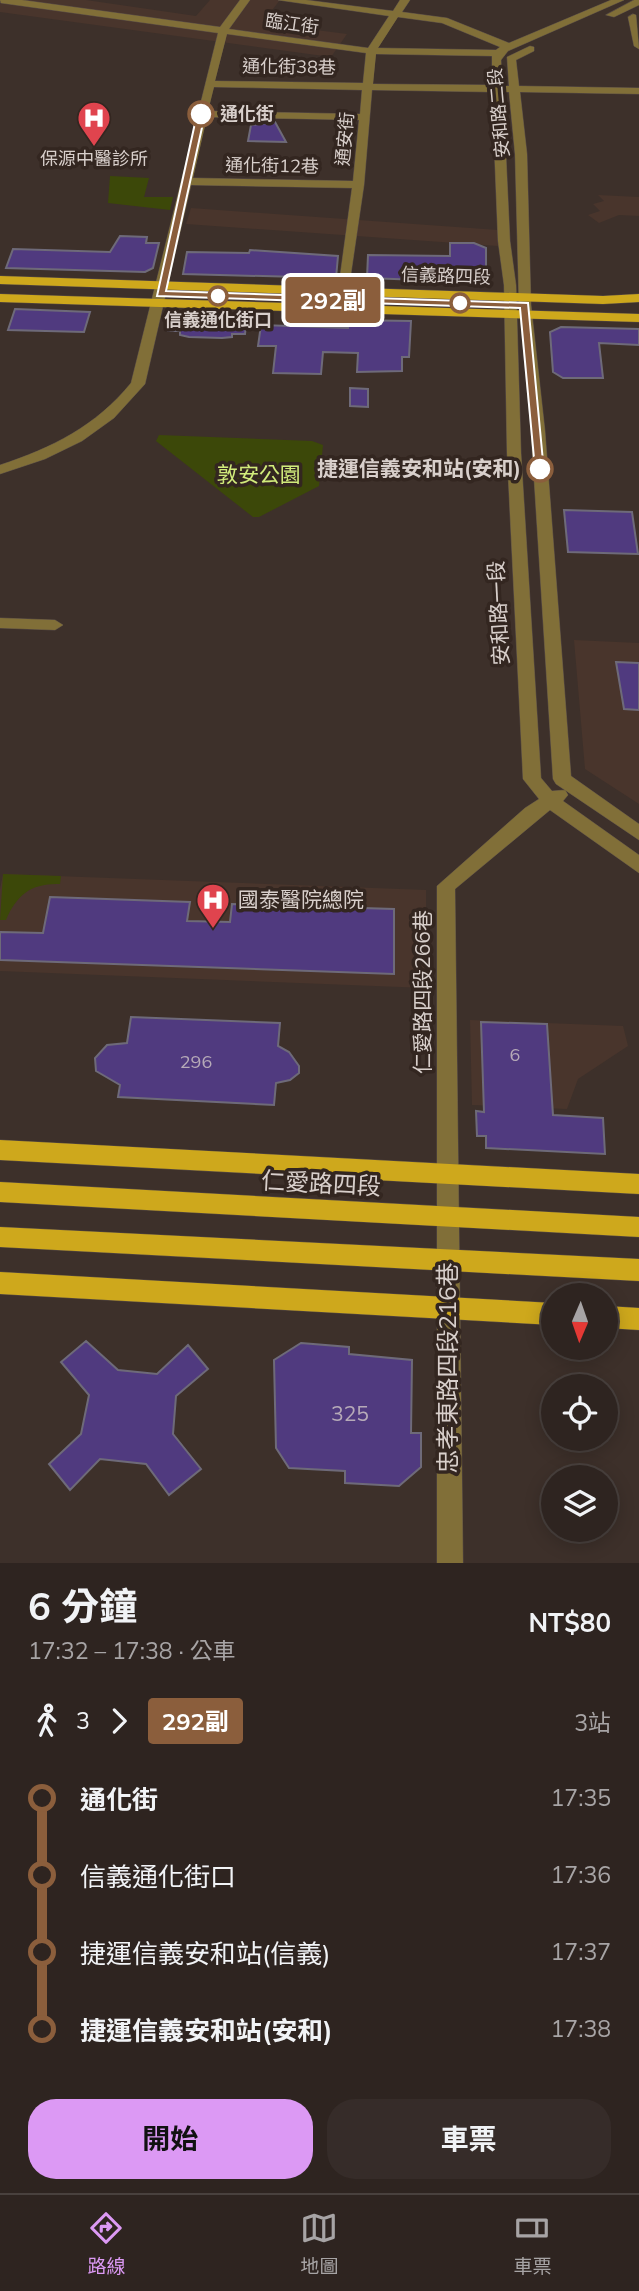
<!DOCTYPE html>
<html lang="zh-TW">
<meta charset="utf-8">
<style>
:root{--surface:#2e2420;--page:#362c29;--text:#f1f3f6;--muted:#a7a4a5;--line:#49413e;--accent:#dc99f4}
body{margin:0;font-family:Mulish,"Noto Sans TC",sans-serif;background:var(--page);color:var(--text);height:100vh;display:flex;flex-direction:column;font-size:26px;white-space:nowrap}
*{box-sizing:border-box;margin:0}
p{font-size:23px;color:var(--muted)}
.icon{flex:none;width:38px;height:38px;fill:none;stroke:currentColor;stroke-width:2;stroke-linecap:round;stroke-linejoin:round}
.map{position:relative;height:1563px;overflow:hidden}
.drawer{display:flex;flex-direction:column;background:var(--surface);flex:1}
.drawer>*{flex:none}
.badge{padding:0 14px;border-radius:5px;font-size:24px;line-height:46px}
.needle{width:46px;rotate:182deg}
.fabs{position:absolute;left:541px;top:1283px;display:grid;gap:14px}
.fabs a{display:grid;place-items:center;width:77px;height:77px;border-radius:50%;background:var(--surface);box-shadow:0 4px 18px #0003,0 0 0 2px var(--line);font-size:35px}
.map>.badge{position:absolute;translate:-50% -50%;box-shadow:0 0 0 4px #fff}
.legs{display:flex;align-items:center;gap:10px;height:77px;padding:0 28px;font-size:23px}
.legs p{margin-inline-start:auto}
.summary{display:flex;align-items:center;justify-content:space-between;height:119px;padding:0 28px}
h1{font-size:38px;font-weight:700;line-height:52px}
.button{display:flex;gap:14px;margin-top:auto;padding:14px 28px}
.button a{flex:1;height:80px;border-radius:28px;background:var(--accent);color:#111;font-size:28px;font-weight:700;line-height:80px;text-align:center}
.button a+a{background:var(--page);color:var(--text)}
ul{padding:0 28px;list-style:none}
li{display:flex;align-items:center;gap:24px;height:77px;font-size:26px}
li i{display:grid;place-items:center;width:10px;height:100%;margin:0 9px;background:currentColor}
li i::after{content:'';width:18px;height:18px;margin:-9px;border:5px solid;border-radius:50%;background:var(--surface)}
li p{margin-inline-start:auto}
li:first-child i{background:linear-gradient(#0000 50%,currentColor 0)}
li:last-child i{background:linear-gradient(currentColor 50%,#0000 0)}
.dock{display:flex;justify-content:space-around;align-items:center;height:98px;border-top:2px solid var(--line);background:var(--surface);font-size:19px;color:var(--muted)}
.dock a{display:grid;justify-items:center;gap:4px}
.dock .current{color:var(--accent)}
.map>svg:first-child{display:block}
.built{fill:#49352c}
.green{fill:#3c4809}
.building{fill:#503a7f;stroke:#6e6a79;stroke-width:2}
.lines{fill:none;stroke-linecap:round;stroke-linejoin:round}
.minor-casing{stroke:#594d47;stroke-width:1}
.major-casing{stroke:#594d47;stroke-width:1}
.minor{fill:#816f38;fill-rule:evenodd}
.major{fill:#cea81c;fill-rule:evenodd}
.line-1{fill:#8b5e3c;stroke:#fff;stroke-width:2}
.stop-1-dot{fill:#fff;stroke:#8b5e3c;stroke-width:3.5}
.labels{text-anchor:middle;stroke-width:7;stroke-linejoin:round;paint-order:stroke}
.far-street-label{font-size:18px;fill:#d8cfcb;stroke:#332620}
.far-stop-label{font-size:18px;font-weight:bold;fill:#d8cfcb;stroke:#332620;text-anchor:start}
.far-poi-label{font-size:18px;fill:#d8cfcb;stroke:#332620}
.number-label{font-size:18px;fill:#b6aab8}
.stop-label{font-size:21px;font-weight:bold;fill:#d8cfcb;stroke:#332620;text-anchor:end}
.park-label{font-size:21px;fill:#d1eb7b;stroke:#332620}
.street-label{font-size:21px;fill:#d8cfcb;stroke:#332620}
.poi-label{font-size:21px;fill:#d8cfcb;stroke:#332620;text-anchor:start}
.near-number-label{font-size:21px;fill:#b6aab8}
.near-street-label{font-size:24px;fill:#d8cfcb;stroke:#332620}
</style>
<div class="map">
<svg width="639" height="1563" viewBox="0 0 639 1563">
<rect width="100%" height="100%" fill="#3d302a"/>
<!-- built -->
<path class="built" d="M 0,0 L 86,0 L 196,16 L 210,0 L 280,0 L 262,23 L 347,34 L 331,57 L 0,12 Z
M 598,195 L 639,197 L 639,216 L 619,215 L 599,223 L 588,215 L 600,211 L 593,204 L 604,201 Z
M 191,208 L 498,230 L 498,246 L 186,224 Z
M 574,640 L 639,643 L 639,804 L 585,769 Z
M 3,874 L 426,890 L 426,988 L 0,971 L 0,889 Z
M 470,1020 L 623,1026 L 628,1046 L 578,1079 L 567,1109 L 472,1105 Z"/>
<!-- green -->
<path class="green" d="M 110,176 L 149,178 L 144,197 L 173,197 L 170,210 L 108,203 Z
M 159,435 L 312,441 L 323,445 L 319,486 L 259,517 L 253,517 L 156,441 Z
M 3,874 L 61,876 L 60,884 C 32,883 17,894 6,920 L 0,920 Z"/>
<!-- building -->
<path class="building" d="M 275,122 L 286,142 L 248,141 L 251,125 Z
M 120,236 L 147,237 L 146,243 L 159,243 L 153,268 L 145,272 L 6,268 L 13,249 L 110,252 Z
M 450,243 L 474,243 L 486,248 L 486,279 L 476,279 L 476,282 L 367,278 L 368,255 L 450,256 Z
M 250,250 L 338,256 L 336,278 L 183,274 L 187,252 L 249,253 Z
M 15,309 L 90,312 L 84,332 L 8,330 Z
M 172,314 L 247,316 L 245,334 L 232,334 L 232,337 L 222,338 L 189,337 L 180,335 L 180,331 L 168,331 Z
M 349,320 L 411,321 L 409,357 L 402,357 L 402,371 L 357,372 L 358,353 L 323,352 L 321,374 L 273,373 L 276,346 L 258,346 L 261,325 L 348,328 Z
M 561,327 L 639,329 L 639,345 L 599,343 L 603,378 L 563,378 L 553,372 L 550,332 Z
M 350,388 L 368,389 L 368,407 L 350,406 Z
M 564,510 L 632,512 L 638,554 L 568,552 Z
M 616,662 L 639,663 L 639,710 L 624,709 Z
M 50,897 L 190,902 L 187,921 L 230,922 L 232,904 L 394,909 L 394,974 L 0,960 L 0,932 L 43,933 Z
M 131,1017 L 280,1023 L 278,1046 L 289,1052 L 299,1066 L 299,1073 L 290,1080 L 276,1083 L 274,1105 L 118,1097 L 120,1085 L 96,1071 L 95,1058 L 107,1045 L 127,1043 Z
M 481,1022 L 547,1024 L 553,1115 L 603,1118 L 605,1154 L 486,1148 L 486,1136 L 477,1136 L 476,1111 L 484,1112 Z
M 86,1341 L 118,1370 L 157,1374 L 188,1345 L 208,1369 L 176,1396 L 173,1434 L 201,1469 L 169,1495 L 146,1464 L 100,1459 L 70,1490 L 49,1464 L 81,1434 L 89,1395 L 61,1362 Z
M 301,1343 L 349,1347 L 349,1354 L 412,1360 L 411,1433 L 421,1433 L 421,1467 L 399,1486 L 345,1483 L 345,1471 L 289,1468 L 276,1448 L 274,1360 Z"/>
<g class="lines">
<defs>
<path id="minor" d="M 0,0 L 22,0 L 220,27 L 240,0 L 250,0 L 229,29 L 368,48 L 389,16 L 278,0 L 306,0 L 393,11 L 400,0 L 410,0 L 402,12 L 447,18 L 509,43 L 611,0 L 624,0 L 508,51 L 501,60 L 502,86 L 509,86 L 507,57 L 530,46 L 534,47 L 534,51 L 516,60 L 519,86 L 639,88 L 639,94 L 520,92 L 527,154 L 531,305 L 545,431 L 571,776 L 639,824 L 639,840 L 556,784 L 553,779 L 531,431 L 519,305 L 515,154 L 509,92 L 503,92 L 510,241 L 516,285 L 521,453 L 541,778 L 552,791 L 565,790 L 568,795 L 563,801 L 639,855 L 639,873 L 550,810 L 455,889 L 463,1563 L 437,1563 L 437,886 L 525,808 L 539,799 L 523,779 L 507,453 L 504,285 L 498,241 L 492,92 L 372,90 L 364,185 L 348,294 L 338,291 L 352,188 L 191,185 L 145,384 L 114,418 L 82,441 L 45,459 L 0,474 L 0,465 C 52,448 96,426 131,383 L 218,33 L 1,3 ZM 398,17 L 442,23 L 500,47 L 496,50 L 378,48 ZM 227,34 L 366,53 L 363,83 L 215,81 ZM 376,54 L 492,56 L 492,85 L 373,84 ZM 214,87 L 362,90 L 360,114 L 208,111 ZM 207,117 L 359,120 L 353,181 L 193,178 Z
M 634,0 L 639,0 L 639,5 L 614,17 L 606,15 Z
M 633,14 L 636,15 L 639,49 L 634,46 L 628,17 Z
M 0,618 L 55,620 L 63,625 L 55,630 L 0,628 Z"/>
<path id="major" d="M 0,276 L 603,296 L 639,294 L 639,302 L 603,304 L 0,284 Z
M 0,294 L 639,314 L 639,322 L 0,302 Z
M 0,1140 L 639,1174 L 639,1194 L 0,1160 Z
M 0,1182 L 639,1217 L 639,1237 L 0,1202 Z
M 0,1227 L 639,1259 L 639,1281 L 0,1247 Z
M 0,1272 L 553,1303 L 553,1325 L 0,1294 Z
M 606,1306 L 639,1308 L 639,1330 L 606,1328 Z"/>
</defs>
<!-- minor casing -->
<use href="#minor" class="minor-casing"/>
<!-- major casing -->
<use href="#major" class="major-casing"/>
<!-- minor -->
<use href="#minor" class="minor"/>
<!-- major -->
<use href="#major" class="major"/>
</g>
<!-- line-1 -->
<path class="line-1" d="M 201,112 L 205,114 L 166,291 L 528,303 L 544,472 L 535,469 L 520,308 L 157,296 L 197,114 Z"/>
<!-- icons -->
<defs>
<symbol id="hospital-pin" viewBox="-11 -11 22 30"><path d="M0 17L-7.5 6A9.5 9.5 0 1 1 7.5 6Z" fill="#e0444e" stroke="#332620"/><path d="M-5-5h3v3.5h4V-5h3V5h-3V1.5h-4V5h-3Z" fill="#fff"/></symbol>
</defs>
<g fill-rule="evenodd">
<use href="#hospital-pin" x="75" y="99" width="38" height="52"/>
<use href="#hospital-pin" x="194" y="881" width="38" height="52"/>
</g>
<!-- markers -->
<g class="stop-1-dot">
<circle cx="201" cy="114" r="12"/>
<circle cx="218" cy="296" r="9"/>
<circle cx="460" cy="303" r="9"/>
<circle cx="540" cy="469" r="12"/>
</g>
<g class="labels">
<!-- far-street labels -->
<g class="far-street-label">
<text transform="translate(292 24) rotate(8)" y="6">臨江街</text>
<text transform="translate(289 67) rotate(1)" y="6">通化街38巷</text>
<text transform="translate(499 113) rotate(-95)" y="6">安和路二段</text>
<text transform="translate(345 139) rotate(-85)" y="6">通安街</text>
<text transform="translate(272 166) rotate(1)" y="6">通化街12巷</text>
<text transform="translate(446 276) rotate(2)" y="6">信義路四段</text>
</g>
<!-- far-stop labels -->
<g class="far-stop-label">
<text x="220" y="120">通化街</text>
<text x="218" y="326" text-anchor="middle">信義通化街口</text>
</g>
<!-- far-poi labels -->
<g class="far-poi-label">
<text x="94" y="165">保源中醫診所</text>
</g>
<!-- number labels -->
<g class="number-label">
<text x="515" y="1061">6</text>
<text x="196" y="1068">296</text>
</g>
<!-- stop labels -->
<g class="stop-label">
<text x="521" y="476">捷運信義安和站(安和)</text>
</g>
<!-- park labels -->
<g class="park-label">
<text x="259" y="482">敦安公園</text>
</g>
<!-- street labels -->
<g class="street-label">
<text transform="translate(499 613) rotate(-93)" y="7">安和路一段</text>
<text transform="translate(423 992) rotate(-90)" y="7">仁愛路四段266巷</text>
</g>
<!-- poi labels -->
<g class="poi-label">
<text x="238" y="907">國泰醫院總院</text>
</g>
<!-- near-number labels -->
<g class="near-number-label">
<text x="350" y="1421">325</text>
</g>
<!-- near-street labels -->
<g class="near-street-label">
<text transform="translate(321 1184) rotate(3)" y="8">仁愛路四段</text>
<text transform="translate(448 1368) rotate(-90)" y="8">忠孝東路四段216巷</text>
</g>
</g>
</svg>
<div class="fabs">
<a><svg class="needle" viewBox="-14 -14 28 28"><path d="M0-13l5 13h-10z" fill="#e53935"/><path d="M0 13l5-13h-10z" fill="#a7a4a5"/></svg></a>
<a><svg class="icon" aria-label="locate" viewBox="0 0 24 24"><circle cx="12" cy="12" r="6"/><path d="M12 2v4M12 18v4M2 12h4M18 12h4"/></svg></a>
<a><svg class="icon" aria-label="layers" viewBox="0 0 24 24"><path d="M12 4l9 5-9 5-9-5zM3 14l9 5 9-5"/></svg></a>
</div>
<b class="badge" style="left:333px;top:300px;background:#8b5e3c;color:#fff">292副</b>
</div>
<section class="drawer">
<div class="summary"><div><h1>6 分鐘</h1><p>17:32 – 17:38 · 公車</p></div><b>NT$80</b></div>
<div class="legs"><svg class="icon" aria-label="walk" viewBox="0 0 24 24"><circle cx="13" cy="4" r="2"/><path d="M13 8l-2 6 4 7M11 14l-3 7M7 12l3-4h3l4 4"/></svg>3<svg class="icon" aria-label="forward" viewBox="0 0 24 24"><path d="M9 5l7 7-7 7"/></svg><b class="badge" style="background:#8b5e3c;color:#fff">292副</b><p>3站</p></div>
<ul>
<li><i style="color:#8b5e3c"></i><b>通化街</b><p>17:35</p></li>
<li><i style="color:#8b5e3c"></i><span>信義通化街口</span><p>17:36</p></li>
<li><i style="color:#8b5e3c"></i><span>捷運信義安和站(信義)</span><p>17:37</p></li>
<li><i style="color:#8b5e3c"></i><b>捷運信義安和站(安和)</b><p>17:38</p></li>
</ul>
<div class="button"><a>開始</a><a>車票</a></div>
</section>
<nav class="dock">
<a class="current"><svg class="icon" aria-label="directions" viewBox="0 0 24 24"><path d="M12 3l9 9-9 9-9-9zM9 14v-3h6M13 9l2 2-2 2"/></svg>路線</a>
<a><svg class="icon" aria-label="map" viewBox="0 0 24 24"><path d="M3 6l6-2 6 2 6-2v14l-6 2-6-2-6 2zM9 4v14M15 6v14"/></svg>地圖</a>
<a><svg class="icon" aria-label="tickets" viewBox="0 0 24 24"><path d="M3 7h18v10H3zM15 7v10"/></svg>車票</a>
</nav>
